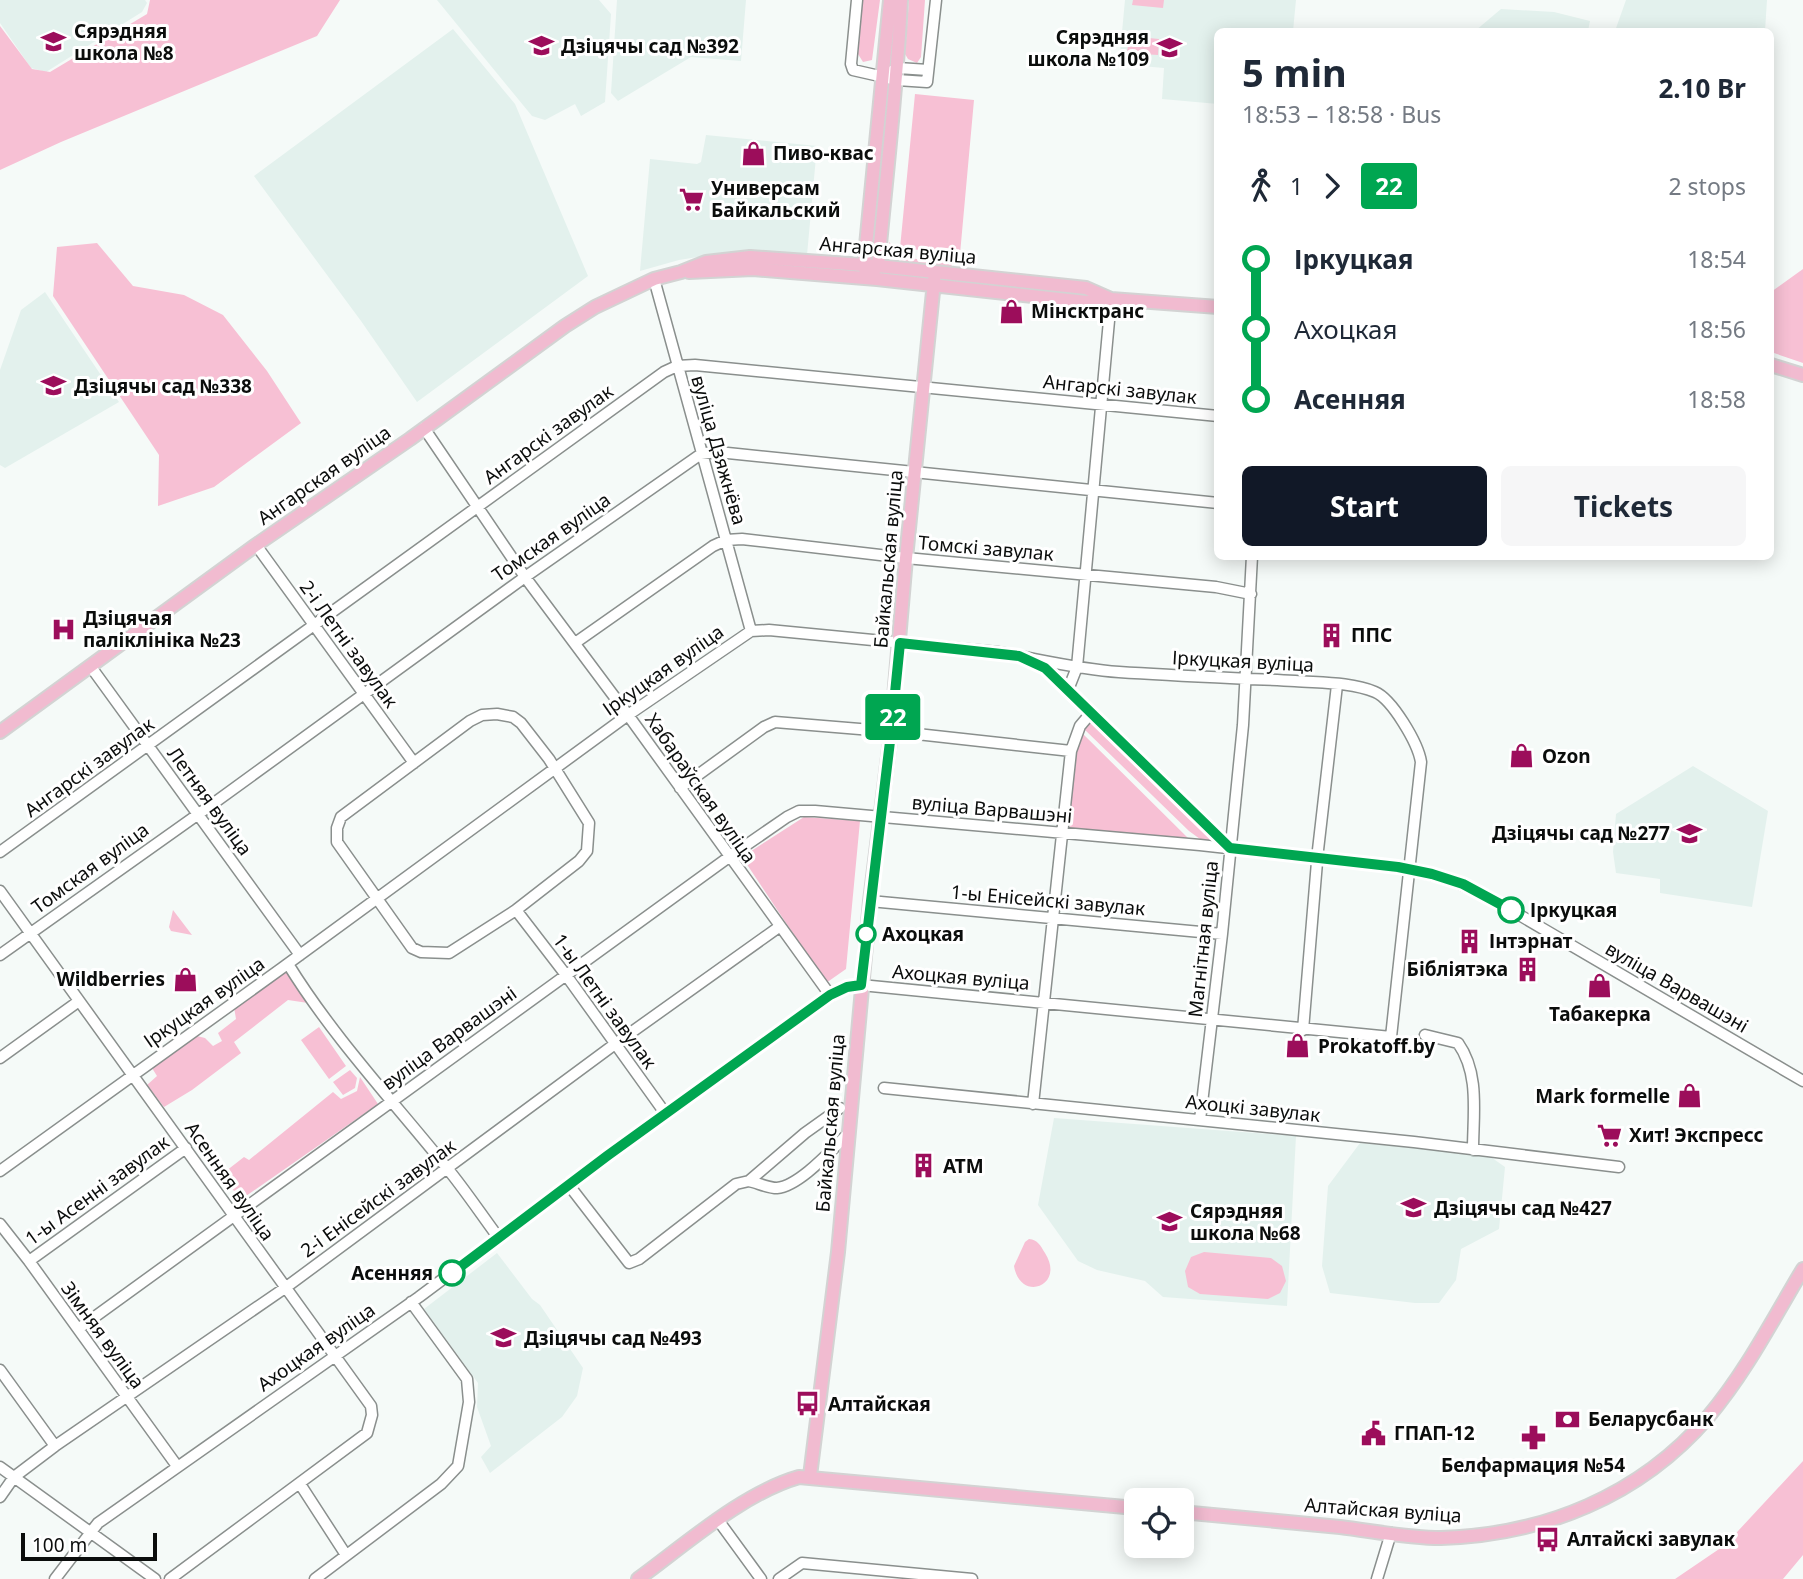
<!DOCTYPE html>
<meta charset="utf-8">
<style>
:root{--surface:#fff;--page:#f6f6f7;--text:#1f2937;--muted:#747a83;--accent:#111827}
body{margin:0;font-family:"Noto Sans",sans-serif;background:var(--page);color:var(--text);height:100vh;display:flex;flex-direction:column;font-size:26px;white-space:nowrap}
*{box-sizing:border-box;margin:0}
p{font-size:23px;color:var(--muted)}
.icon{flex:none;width:38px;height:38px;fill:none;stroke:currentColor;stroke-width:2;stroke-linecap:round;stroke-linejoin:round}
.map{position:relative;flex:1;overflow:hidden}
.side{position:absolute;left:1214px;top:28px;width:560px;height:532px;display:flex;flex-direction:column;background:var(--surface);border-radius:10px;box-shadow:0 4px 18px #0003}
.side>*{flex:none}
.badge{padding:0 14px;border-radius:5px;font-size:24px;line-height:46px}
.buttons{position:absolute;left:1124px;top:1488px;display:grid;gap:14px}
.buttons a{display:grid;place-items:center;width:70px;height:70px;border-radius:10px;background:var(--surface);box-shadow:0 4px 18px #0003;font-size:35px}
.scale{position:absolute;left:21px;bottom:18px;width:136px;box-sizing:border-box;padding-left:7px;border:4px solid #0b0d0c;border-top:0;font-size:19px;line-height:24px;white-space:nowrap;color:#0b0d0c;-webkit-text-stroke:5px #fff;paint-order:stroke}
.map>.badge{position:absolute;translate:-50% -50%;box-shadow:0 0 0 4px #fff}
.legs{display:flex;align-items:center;gap:10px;height:77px;padding:0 28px;font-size:23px}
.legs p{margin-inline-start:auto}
.head{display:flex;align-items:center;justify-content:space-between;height:119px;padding:0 28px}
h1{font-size:38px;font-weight:700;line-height:52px}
.button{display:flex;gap:14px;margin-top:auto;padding:14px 28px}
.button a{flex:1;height:80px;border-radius:10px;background:var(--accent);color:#fff;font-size:28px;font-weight:700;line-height:80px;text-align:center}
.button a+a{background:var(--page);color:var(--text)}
ul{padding:0 28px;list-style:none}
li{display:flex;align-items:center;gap:24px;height:70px;font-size:26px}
li i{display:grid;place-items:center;width:10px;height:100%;margin:0 9px;background:currentColor}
li i::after{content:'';width:18px;height:18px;margin:-9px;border:5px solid;border-radius:50%;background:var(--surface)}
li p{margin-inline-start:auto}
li:first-child i{background:linear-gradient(#0000 50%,currentColor 0)}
li:last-child i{background:linear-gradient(currentColor 50%,#0000 0)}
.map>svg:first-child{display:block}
.built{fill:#e3f1ed}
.green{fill:#f7c0d4}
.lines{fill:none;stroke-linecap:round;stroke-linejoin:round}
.minor-casing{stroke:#8a8f8d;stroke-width:13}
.major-casing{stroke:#d3d3d3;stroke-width:16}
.minor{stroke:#fff;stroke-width:10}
.major{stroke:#f1bbd0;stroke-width:12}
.line-1-casing{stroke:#fff;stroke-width:16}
.line-1{stroke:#00a651;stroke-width:10}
.stop-1-dot{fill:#fff;stroke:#00a651;stroke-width:3.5}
.labels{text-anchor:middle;stroke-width:6;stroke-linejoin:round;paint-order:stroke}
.poi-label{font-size:19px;font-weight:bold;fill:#0b0d0c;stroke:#fff;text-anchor:start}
.street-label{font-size:19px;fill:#0b0d0c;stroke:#fff}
.stop-label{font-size:19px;font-weight:bold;fill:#0b0d0c;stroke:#fff;text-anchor:start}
</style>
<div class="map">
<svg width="1803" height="1579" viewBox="0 0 1803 1579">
<rect width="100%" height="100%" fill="#f5faf8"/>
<!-- built -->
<path class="built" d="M 0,0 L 145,0 L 147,3 L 142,12 L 46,72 L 31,68 L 0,23 Z
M 437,0 L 599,0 L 611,14 L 605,102 L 581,116 L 575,104 L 545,120 L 532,116 Z
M 617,0 L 746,0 L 741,61 L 691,57 L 618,101 L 611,93 Z
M 1125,0 L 1296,0 L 1293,31 L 1218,32 L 1218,104 L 1162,99 L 1164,68 L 1119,64 Z
M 1626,0 L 1767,0 L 1765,31 L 1615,31 Z
M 1501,9 L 1554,12 L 1590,21 L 1588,31 L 1475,31 Z
M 453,29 L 515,104 L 588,276 L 417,402 L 361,321 L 254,176 Z
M 706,135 L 817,146 L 807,255 L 704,256 L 679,260 L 640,271 L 650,159 L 697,164 L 701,162 Z
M 45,292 L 119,402 L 5,468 L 0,465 L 0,370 L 21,310 Z
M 1693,766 L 1768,811 L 1752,907 L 1660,893 L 1660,879 L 1616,873 L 1613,852 L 1616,814 Z
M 1054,1118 L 1296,1136 L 1287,1306 L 1163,1297 L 1145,1281 L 1097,1270 L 1078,1261 L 1038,1205 Z
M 1360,1143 L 1488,1155 L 1505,1167 L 1499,1229 L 1461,1249 L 1456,1280 L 1439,1303 L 1415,1303 L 1330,1293 L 1322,1266 L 1328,1186 Z
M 497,1253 L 532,1299 L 540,1305 L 583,1368 L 577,1396 L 562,1417 L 490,1473 L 481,1457 L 491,1446 L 477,1407 L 478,1383 L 424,1309 Z"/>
<!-- green -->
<path class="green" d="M 150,0 L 340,0 L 317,36 L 61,142 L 0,170 L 0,26 L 32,69 L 50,72 L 147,14 Z
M 862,0 L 880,0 L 872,60 L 863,62 L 858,54 Z
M 909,0 L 925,0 L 921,57 L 917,63 L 908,59 L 905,54 Z
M 1133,0 L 1164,0 L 1163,8 L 1132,5 Z
M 1129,36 L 1159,39 L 1158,55 L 1127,53 Z
M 915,94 L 974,100 L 960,254 L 900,248 Z
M 889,242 L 908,258 L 952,263 L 951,268 C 928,266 894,271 889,242 Z
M 97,243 L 133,286 L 184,295 L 223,315 L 267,371 L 301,423 L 214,487 L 158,506 L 159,455 L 53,296 L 57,247 Z
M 1803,269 L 1803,363 L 1771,352 L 1771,292 Z
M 1091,723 L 1210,836 L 1209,841 L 1200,839 L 1189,831 L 1083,728 Z
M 1082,733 L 1189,839 L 1072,828 L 1069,826 L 1074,751 Z
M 804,817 L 860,821 L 846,969 L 826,983 L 742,857 Z
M 173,910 L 192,935 L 171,931 L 169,927 Z
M 287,972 L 308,1003 L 288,1000 L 234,1042 L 241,1053 L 192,1090 L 164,1107 L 147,1085 L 157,1076 L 152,1068 L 193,1035 L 205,1038 L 213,1046 L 222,1041 L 218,1033 L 236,1019 L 234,1007 Z
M 319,1027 L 346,1066 L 329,1079 L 301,1040 Z
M 350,1070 L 357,1078 L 355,1088 L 343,1095 L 333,1082 Z
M 360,1077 L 378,1104 L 246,1196 L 226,1187 L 217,1178 L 244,1157 L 249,1160 L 333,1092 L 341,1099 L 357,1091 Z
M 1029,1239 C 1038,1240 1040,1245 1045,1253 C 1066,1286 1020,1303 1014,1266 L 1025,1242 Z
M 1204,1252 L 1271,1258 L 1282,1266 L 1286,1281 L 1280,1293 L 1268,1299 L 1200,1294 L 1188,1287 L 1185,1271 L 1191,1257 Z
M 1803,1461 L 1803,1555 L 1783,1579 L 1675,1579 L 1725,1545 Z"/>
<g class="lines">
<defs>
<path id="minor" d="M 857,0 L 851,64 L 853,70 L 897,80 L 927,82 L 936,0
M 892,71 L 898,68 L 928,70
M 654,279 L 751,631
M 424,428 L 525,577 L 628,715 L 830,995
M 256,545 L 414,763
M 575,643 L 713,546 L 726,540 L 742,539 L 906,558 L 1216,587 L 1251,594
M 1035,662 L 1045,668 L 1077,698 L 1229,847
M 91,667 L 300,955
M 1068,690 L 1077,667 L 1111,299
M 497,714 L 513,717 L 521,723 L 549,759 L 589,823 L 587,851 L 579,861 L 516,910 L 449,953 L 421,952 L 412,948 L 337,842 L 337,828 L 341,817 L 470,721 L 482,715 Z
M 680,788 L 764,727 L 775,722 L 908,733 L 1071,751
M 0,852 L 664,372 L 677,366 L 695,365 L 1218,416
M 0,891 L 371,1406 L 372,1415 L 367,1433 L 170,1579
M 870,901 L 1222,934
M 516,910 L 566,975 L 665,1113
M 0,955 L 214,803 L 525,577 L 701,454 L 718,452 L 1218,503
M 288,964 C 333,1037 393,1101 447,1168 C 465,1190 481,1214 498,1237
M 1303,1030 L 1318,850 L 1337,685
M 1425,1035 L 1458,1043 C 1480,1074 1473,1114 1473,1150
M 0,1058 L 79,1001
M 884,1088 L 1414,1142 L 1619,1167
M 1033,1104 L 1071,751 L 1080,726 L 1091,713
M 1200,1120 L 1222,934 L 1243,725 L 1252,556
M 0,1171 L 282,968 L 628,715 L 751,631 L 769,630 L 997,652 C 1038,659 1077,669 1119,672 C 1177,676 1237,678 1295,681 C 1320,683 1351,682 1375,692 C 1392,699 1418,743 1421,762 L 1391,1037 L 861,985 L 839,990 L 665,1113 L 419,1297 L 98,1523 L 55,1579
M 749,1181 C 758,1183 768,1188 777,1188 C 800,1186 833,1148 849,1133
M 568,1184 L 629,1263 L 639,1259 L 736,1184 L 749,1181 L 805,1133 L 840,1108
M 0,1224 L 29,1261 L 177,1466
M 29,1261 L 186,1148
M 78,1329 L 729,857 L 787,817 L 799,811 L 815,811 L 1200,845 L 1398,867 L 1449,879 L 1487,896 L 1803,1081
M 0,1370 L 55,1446
M 0,1467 L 155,1579
M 300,1484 L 346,1555
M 0,1497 L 14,1477 L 55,1446 L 285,1288 L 615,1044 L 779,927
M 718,1520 L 761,1579
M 315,1579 L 441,1484 L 458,1466 L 469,1402 L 467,1379 L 411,1302
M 779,1579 L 802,1563 L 972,1579
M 1377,1579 L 1391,1533"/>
<path id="major" d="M 866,271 L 864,266 L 890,0
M 689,272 L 753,269 L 877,279 L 1087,302 L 1111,299 L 1218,307
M 872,272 L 878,266 C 886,177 897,89 901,0
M 1771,365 L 1803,375
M 0,732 L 256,545 L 410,439 L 565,326 L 595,307 L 654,279 L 681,272 L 706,262 L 750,257 L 878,266 L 1086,288 L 1111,299
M 810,1476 L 838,1252 L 870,901 L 891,733 L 906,558 L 935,272
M 1181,1512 C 1234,1517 1287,1522 1340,1527 C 1373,1531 1408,1538 1441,1538 C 1544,1535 1640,1496 1708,1417 C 1746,1372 1773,1319 1803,1269
M 638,1579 C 686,1544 743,1493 799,1477 L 1136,1508"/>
</defs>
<!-- minor casing -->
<use href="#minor" class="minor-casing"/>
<!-- major casing -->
<use href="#major" class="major-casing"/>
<!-- minor -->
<use href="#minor" class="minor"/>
<!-- major -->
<use href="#major" class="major"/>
</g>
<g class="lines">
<defs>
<path id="line-1" d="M 452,1273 L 607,1156 L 830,995 L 847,987 L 861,985 L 891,733 L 900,643 L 1019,656 L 1045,668 L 1230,848 L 1398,867 L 1432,874 L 1463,884 L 1511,910"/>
</defs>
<!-- line-1 casing -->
<use href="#line-1" class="line-1-casing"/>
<!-- line-1 -->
<use href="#line-1" class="line-1"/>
</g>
<!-- icons -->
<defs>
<symbol id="school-bare" viewBox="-9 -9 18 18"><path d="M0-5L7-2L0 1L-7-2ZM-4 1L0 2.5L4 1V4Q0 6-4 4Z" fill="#9c0d5b" stroke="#fff" stroke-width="2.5" paint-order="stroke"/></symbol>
<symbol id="shop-bare" viewBox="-9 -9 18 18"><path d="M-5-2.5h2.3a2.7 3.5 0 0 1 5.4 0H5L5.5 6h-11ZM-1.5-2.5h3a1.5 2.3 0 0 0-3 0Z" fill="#9c0d5b" stroke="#fff" stroke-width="2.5" paint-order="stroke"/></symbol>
<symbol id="supermarket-bare" viewBox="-9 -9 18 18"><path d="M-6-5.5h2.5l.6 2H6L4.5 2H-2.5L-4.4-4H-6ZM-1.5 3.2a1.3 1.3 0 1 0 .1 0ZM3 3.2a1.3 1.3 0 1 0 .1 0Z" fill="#9c0d5b" stroke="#fff" stroke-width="2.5" paint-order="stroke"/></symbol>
<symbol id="hospital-bare" viewBox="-9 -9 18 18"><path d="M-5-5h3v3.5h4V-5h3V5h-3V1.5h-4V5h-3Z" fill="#9c0d5b" stroke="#fff" stroke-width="2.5" paint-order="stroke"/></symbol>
<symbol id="building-bare" viewBox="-9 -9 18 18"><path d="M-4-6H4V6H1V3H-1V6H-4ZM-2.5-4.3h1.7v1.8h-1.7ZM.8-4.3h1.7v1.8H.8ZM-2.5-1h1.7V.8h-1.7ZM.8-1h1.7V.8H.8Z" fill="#9c0d5b" stroke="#fff" stroke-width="2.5" paint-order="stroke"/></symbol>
<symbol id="bus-bare" viewBox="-9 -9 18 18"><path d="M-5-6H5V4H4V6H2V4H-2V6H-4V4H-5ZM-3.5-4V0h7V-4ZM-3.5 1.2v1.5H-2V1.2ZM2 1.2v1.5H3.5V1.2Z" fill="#9c0d5b" stroke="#fff" stroke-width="2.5" paint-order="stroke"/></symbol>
<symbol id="bank-bare" viewBox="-9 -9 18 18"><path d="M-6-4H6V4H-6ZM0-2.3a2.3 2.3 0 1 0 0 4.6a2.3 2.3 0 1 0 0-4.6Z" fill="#9c0d5b" stroke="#fff" stroke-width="2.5" paint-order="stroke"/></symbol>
<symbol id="civic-bare" viewBox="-9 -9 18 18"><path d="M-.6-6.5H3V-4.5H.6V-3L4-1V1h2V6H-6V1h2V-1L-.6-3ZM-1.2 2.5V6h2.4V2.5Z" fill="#9c0d5b" stroke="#fff" stroke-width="2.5" paint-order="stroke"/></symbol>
<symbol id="pharmacy-bare" viewBox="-9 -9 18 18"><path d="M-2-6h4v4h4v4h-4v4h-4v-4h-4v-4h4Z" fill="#9c0d5b" stroke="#fff" stroke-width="2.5" paint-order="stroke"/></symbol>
</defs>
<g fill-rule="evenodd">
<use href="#school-bare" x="36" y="24" width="35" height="35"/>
<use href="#school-bare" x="524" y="28" width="35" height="35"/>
<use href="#school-bare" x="1152" y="30" width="35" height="35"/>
<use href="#shop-bare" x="736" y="136" width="35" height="35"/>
<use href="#supermarket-bare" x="674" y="182" width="35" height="35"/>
<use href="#shop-bare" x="994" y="294" width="35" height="35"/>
<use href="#school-bare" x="36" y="368" width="35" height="35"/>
<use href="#hospital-bare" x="46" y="612" width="35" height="35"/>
<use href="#building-bare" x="1314" y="618" width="35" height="35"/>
<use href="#shop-bare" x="1504" y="738" width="35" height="35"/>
<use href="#school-bare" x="1672" y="816" width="35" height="35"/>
<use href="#building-bare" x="1452" y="924" width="35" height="35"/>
<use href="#building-bare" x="1510" y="952" width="35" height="35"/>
<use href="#shop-bare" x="168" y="962" width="35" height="35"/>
<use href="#shop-bare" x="1582" y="968" width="35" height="35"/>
<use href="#shop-bare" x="1280" y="1028" width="35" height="35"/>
<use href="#shop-bare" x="1672" y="1078" width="35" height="35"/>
<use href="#supermarket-bare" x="1592" y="1118" width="35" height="35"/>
<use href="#building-bare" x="906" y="1148" width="35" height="35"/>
<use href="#school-bare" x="1396" y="1190" width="35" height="35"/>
<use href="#school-bare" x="1152" y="1204" width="35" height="35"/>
<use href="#school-bare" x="486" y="1320" width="35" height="35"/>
<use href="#bus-bare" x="790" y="1386" width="35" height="35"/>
<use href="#bank-bare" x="1550" y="1402" width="35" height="35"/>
<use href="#civic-bare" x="1356" y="1416" width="35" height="35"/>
<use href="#pharmacy-bare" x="1516" y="1420" width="35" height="35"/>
<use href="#bus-bare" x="1530" y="1522" width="35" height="35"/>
</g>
<!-- markers -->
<g class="stop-1-dot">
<circle cx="1511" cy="910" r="12"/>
<circle cx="866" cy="934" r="9"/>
<circle cx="452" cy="1273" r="12"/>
</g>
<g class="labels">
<!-- poi labels -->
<g class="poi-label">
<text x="74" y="38">Сярэдняя<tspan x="74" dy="22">школа №8</tspan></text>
<text x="1149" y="44" text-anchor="end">Сярэдняя<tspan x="1149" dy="22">школа №109</tspan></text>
<text x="561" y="53">Дзіцячы сад №392</text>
<text x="773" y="160">Пиво-квас</text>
<text x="711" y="195">Универсам<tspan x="711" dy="22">Байкальский</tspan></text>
<text x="1031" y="318">Мінсктранс</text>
<text x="74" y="393">Дзіцячы сад №338</text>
<text x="83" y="625">Дзіцячая<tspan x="83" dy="22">паліклініка №23</tspan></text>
<text x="1351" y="642">ППС</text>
<text x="1542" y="763">Ozon</text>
<text x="1670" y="840" text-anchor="end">Дзіцячы сад №277</text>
<text x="1489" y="948">Інтэрнат</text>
<text x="1508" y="976" text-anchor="end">Бібліятэка</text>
<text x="165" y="986" text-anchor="end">Wildberries</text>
<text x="1600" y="1021" text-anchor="middle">Табакерка</text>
<text x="1318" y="1053">Prokatoff.by</text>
<text x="1670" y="1103" text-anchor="end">Mark formelle</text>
<text x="1629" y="1142">Хит! Экспресс</text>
<text x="943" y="1173">АТМ</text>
<text x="1434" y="1215">Дзіцячы сад №427</text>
<text x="1190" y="1218">Сярэдняя<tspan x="1190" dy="22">школа №68</tspan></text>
<text x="524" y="1345">Дзіцячы сад №493</text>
<text x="828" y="1411">Алтайская</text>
<text x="1588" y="1426">Беларусбанк</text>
<text x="1394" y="1440">ГПАП-12</text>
<text x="1533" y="1472" text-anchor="middle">Белфармация №54</text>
<text x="1567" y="1546">Алтайскі завулак</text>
</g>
<!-- street labels -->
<g class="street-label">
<text transform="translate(898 250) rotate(5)" y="7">Ангарская вуліца</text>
<text transform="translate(1120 389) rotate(6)" y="7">Ангарскі завулак</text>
<text transform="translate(548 434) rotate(-36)" y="7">Ангарскі завулак</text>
<text transform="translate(719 450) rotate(74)" y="7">вуліца Дзяжнёва</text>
<text transform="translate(324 475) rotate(-35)" y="7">Ангарская вуліца</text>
<text transform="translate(551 537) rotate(-35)" y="7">Томская вуліца</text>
<text transform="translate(986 548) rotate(5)" y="7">Томскі завулак</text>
<text transform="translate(888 559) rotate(-85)" y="7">Байкальская вуліца</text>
<text transform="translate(349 644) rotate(54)" y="7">2-і Летні завулак</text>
<text transform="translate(1243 661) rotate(3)" y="7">Іркуцкая вуліца</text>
<text transform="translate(663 670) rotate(-35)" y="7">Іркуцкая вуліца</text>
<text transform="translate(89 767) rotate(-36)" y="7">Ангарскі завулак</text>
<text transform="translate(701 788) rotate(55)" y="7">Хабараўская вуліца</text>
<text transform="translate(210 801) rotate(54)" y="7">Летняя вуліца</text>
<text transform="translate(992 809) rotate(5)" y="7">вуліца Варвашэні</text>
<text transform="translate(90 868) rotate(-36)" y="7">Томская вуліца</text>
<text transform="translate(1048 900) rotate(5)" y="7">1-ы Енісейскі завулак</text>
<text transform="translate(1203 939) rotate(-84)" y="7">Магнітная вуліца</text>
<text transform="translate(961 977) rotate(5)" y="7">Ахоцкая вуліца</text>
<text transform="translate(1677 987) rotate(30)" y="7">вуліца Варвашэні</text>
<text transform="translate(605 1001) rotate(54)" y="7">1-ы Летні завулак</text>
<text transform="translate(204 1002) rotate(-35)" y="7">Іркуцкая вуліца</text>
<text transform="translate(449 1038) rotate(-36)" y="7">вуліца Варвашэні</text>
<text transform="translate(1253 1108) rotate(6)" y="7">Ахоцкі завулак</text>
<text transform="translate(830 1123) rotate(-85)" y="7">Байкальская вуліца</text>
<text transform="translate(230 1181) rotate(55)" y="7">Асенняя вуліца</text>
<text transform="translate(97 1190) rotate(-36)" y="7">1-ы Асенні завулак</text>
<text transform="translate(378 1198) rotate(-36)" y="7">2-і Енісейскі завулак</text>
<text transform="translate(103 1335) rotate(54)" y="7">Зімняя вуліца</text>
<text transform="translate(316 1347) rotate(-35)" y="7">Ахоцкая вуліца</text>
<text transform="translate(1383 1510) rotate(4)" y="7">Алтайская вуліца</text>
</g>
<!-- stop labels -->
<g class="stop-label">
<text x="1530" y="917">Іркуцкая</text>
<text x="882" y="941">Ахоцкая</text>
<text x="433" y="1280" text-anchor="end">Асенняя</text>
</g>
</g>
</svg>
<div class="buttons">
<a><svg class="icon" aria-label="locate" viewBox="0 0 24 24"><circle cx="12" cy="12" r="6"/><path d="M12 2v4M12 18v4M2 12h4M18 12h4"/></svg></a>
</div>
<div class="scale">100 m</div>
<b class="badge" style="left:893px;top:717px;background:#00a651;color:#fff">22</b>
<section class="side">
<div class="head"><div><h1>5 min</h1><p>18:53 – 18:58 · Bus</p></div><b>2.10 Br</b></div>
<div class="legs"><svg class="icon" aria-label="walk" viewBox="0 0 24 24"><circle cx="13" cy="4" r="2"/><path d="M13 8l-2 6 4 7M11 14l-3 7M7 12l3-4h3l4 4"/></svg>1<svg class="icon" aria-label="forward" viewBox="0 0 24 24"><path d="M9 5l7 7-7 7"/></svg><b class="badge" style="background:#00a651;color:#fff">22</b><p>2 stops</p></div>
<ul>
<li><i style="color:#00a651"></i><b>Іркуцкая</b><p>18:54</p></li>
<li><i style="color:#00a651"></i><span>Ахоцкая</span><p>18:56</p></li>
<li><i style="color:#00a651"></i><b>Асенняя</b><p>18:58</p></li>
</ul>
<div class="button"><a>Start</a><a>Tickets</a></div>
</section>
</div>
